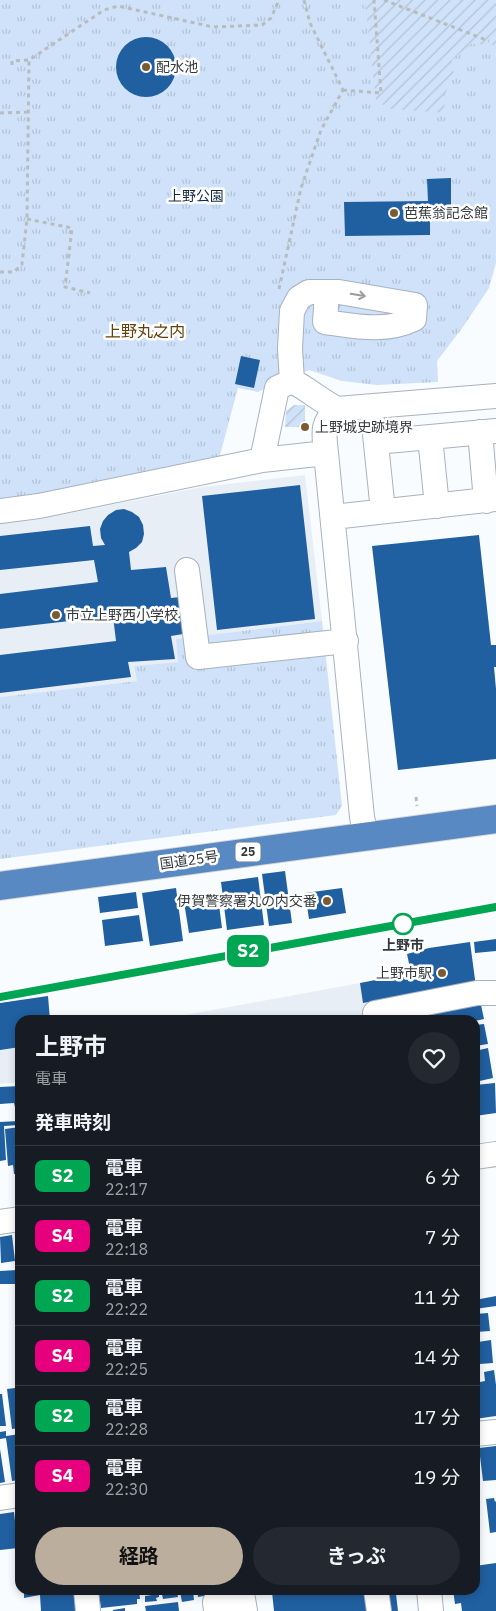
<!DOCTYPE html>
<html lang="ja">
<meta charset="utf-8">
<style>
:root{--surface:#171b24;--page:#242831;--text:#f1f3f6;--muted:#9ea1a6;--line:#363941;--accent:#bbae9d}
body{margin:0;font-family:"IBM Plex Sans","Noto Sans JP",sans-serif;background:var(--page);color:var(--text);height:100vh;display:flex;flex-direction:column;font-size:19px;white-space:nowrap}
*{box-sizing:border-box;margin:0}
p{font-size:16px;color:var(--muted)}
.icon{flex:none;width:28px;height:28px;fill:none;stroke:currentColor;stroke-width:2;stroke-linecap:round;stroke-linejoin:round}
.map{position:relative;flex:1;overflow:hidden}
.side{position:absolute;left:15px;top:1015px;width:465px;height:580px;display:flex;flex-direction:column;background:var(--surface);border-radius:15px;box-shadow:0 2px 8px #0003}
.side>*{flex:none}
.badge{padding:0 10px;border-radius:8px;font-size:18px;line-height:32px}
.map>.badge{position:absolute;translate:-50% -50%;box-shadow:0 0 0 2px #fff}
h2{padding:0 20px;font-size:19px;line-height:45px}
.round{display:grid;place-items:center;flex:none;width:52px;height:52px;border-radius:26px;background:var(--page)}
.overview{display:flex;align-items:center;justify-content:space-between;height:85px;padding:0 20px}
h1{font-size:24px;font-weight:700;line-height:38px}
.primary-button{display:flex;gap:10px;margin-top:auto;padding:10px 20px}
.primary-button a{flex:1;height:58px;border-radius:30px;background:var(--accent);color:#111;font-size:20px;font-weight:700;line-height:58px;text-align:center}
.primary-button a+a{background:var(--page);color:var(--text)}
ul{padding:0;list-style:none}
li{display:flex;align-items:center;gap:15px;height:60px;padding:0 20px;border-top:1px solid var(--line)}
li div{flex:1}
li b{display:block;font-size:19px}
li em{font-style:normal}
li .badge{min-width:55px;font-weight:700;text-align:center}
.map>svg:first-child{display:block}
.built{fill:#e7eef6}
.park{fill:url(#park-tufts)}
.garden{fill:url(#garden-furrows)}
.building{fill:#205fa0}
.lines{fill:none;stroke-linecap:round;stroke-linejoin:round}
.minor-casing{stroke:#a7b2bf;stroke-width:26}
.highway-casing{stroke:#d6d7d8;stroke-width:30}
.path{stroke:#b8bcbf;stroke-width:3;stroke-dasharray:4 4;stroke-linecap:butt}
.minor{stroke:#fff;stroke-width:24}
.highway{stroke:#5889c2;stroke-width:28}
.rail-casing{stroke:#8c9093;stroke-width:5.5}
.rail{stroke:#fff;stroke-width:4;stroke-dasharray:11;stroke-linecap:butt}
.oneway{stroke:#999c9e}
.line-casing{stroke:#fff;stroke-width:11}
.line{stroke:#00a651;stroke-width:8}
.poi-dot{fill:#7a5a30;stroke:#fff;stroke-width:2}
.stop-dot{fill:#fff;stroke:#00a651;stroke-width:2.5}
.labels{text-anchor:middle;stroke-width:5;stroke-linejoin:round;paint-order:stroke}
.shield{fill:#fff;stroke:#707477;stroke-width:1}
.shield-label{font-size:12px;font-weight:bold;fill:#33383d}
.poi-label{font-size:14px;fill:#33383d;stroke:#fff;text-anchor:start}
.park-label{font-size:14px;fill:#112a47;stroke:#fff}
.street-label{font-size:14px;fill:#33383d;stroke:#fff}
.stop-label{font-size:14px;font-weight:bold;fill:#33383d;stroke:#fff}
.quarter-label{font-size:16px;fill:#63410c;stroke:#fff}
</style>
<div class="map">
<svg width="496" height="1611" viewBox="0 0 496 1611">
<defs>
<pattern id="park-tufts" width="24" height="20" patternUnits="userSpaceOnUse" patternTransform="scale(1.25)"><rect width="24" height="20" fill="#cfe2f9"/><path d="M3 7l-1-3M5 7V3M7 7l1-3M15 17l-1-3M17 17v-4M19 17l1-3" fill="none" stroke="#b2c3d6"/></pattern>
<pattern id="garden-furrows" width="10" height="10" patternUnits="userSpaceOnUse" patternTransform="scale(1.25)"><rect width="10" height="10" fill="#cfe2f9"/><path d="M-1 1l2-2M0 10L10 0M9 11l2-2" fill="none" stroke="#b2c3d6"/></pattern>
</defs>
<rect width="100%" height="100%" fill="#f9fcfe"/>
<!-- built -->
<path class="built" d="M 305,475 L 322,621 L 176,639 L 179,662 L 134,666 L 137,681 L 0,697 L 0,524 L 35,520 L 202,487 Z
M 360,983 L 373,1001 L 376,1020 L 158,1020 Z
M 48,996 L 50,1020 L 20,1020 L 20,1082 L 0,1084 L 0,1003 Z"/>
<!-- park -->
<path class="park" d="M 0,0 L 496,0 L 496,263 L 489,288 L 463,327 L 437,361 L 438,382 L 377,385 L 342,381 L 309,370 L 258,392 L 238,388 L 219,459 L 84,492 L 0,500 Z
M 322,621 L 342,806 L 336,815 L 0,859 L 0,697 L 137,681 L 134,666 L 178,662 L 176,639 Z"/>
<!-- garden -->
<path class="garden" d="M 365,0 L 496,0 L 496,45 L 471,44 L 452,60 L 454,77 L 443,97 L 446,113 L 391,109 L 376,101 Z
M 294,405 L 305,405 L 305,427 L 285,427 L 286,411 Z"/>
<!-- building -->
<path class="building" d="M116 67a30 30 0 1 1 60 0a30 30 0 1 1-60 0Z
M 451,178 L 451,219 L 430,219 L 430,235 L 345,236 L 344,202 L 428,201 L 427,179 Z
M 241,356 L 260,360 L 254,388 L 235,384 Z
M 300,485 L 315,619 L 217,630 L 202,496 Z
M 124,509 L 132,512 L 139,517 L 143,525 L 144,534 L 142,542 L 136,548 L 129,552 L 131,570 L 166,567 L 171,598 L 180,597 L 183,634 L 171,636 L 175,659 L 128,662 L 131,677 L 0,693 L 0,655 L 116,641 L 113,616 L 0,629 L 0,594 L 98,582 L 94,560 L 0,570 L 0,536 L 90,526 L 93,546 L 105,545 L 101,538 L 100,529 L 103,521 L 108,515 L 116,510 Z
M 479,535 L 491,645 L 496,645 L 496,667 L 494,667 L 496,689 L 496,759 L 398,770 L 372,546 Z
M 285,871 L 292,923 L 269,926 L 262,874 Z
M 258,877 L 264,925 L 227,930 L 221,882 Z
M 176,888 L 183,941 L 150,946 L 142,893 Z
M 342,888 L 346,913 L 309,919 L 305,893 Z
M 136,892 L 138,908 L 100,913 L 98,897 Z
M 218,897 L 222,928 L 189,933 L 184,902 Z
M 139,915 L 143,941 L 105,946 L 102,920 Z
M 496,939 L 496,951 L 475,953 L 474,942 Z
M 470,942 L 476,987 L 416,993 L 363,1003 L 360,983 L 411,973 L 407,954 L 429,948 Z
M 48,996 L 50,1020 L 20,1020 L 20,1047 L 0,1050 L 0,1003 Z
M 480,1000 L 484,1019 L 475,1021 L 430,1020 L 428,1011 Z
M 425,1012 L 426,1020 L 415,1020 L 414,1014 Z
M 484,1024 L 488,1044 L 475,1046 L 475,1025 Z
M 488,1048 L 493,1078 L 475,1082 L 475,1051 Z
M 495,1083 L 496,1113 L 475,1116 L 475,1085 Z
M 20,1086 L 20,1107 L 15,1107 L 14,1103 L 0,1104 L 0,1087 Z
M 19,1121 L 19,1125 L 4,1126 L 6,1160 L 0,1161 L 0,1122 Z
M 20,1127 L 20,1174 L 14,1174 L 13,1165 L 8,1166 L 5,1129 Z
M 12,1235 L 15,1261 L 1,1263 L 0,1237 Z
M 16,1235 L 20,1235 L 20,1258 L 19,1259 Z
M 17,1270 L 18,1284 L 0,1284 L 0,1271 Z
M 496,1296 L 496,1306 L 475,1309 L 475,1300 Z
M 488,1313 L 490,1331 L 476,1332 L 475,1314 Z
M 491,1340 L 493,1363 L 480,1364 L 478,1342 Z
M 494,1370 L 496,1385 L 496,1416 L 475,1419 L 475,1383 L 485,1381 L 484,1372 Z
M 15,1388 L 17,1399 L 20,1399 L 20,1428 L 12,1429 L 7,1389 Z
M 0,1394 L 2,1394 L 6,1426 L 0,1426 Z
M 6,1431 L 6,1436 L 20,1434 L 20,1480 L 12,1481 L 6,1438 L 0,1439 L 0,1432 Z
M 496,1446 L 496,1480 L 483,1481 L 479,1448 Z
M 0,1449 L 5,1482 L 0,1483 Z
M 494,1498 L 495,1502 L 496,1501 L 496,1532 L 490,1533 L 486,1499 Z
M 14,1512 L 18,1548 L 0,1550 L 0,1514 Z
M 496,1563 L 496,1611 L 462,1611 L 461,1603 L 455,1604 L 453,1590 L 475,1590 L 475,1566 Z
M 24,1590 L 58,1590 L 42,1594 L 66,1594 L 66,1590 L 86,1590 L 88,1611 L 41,1611 L 40,1595 L 24,1598 Z
M 139,1590 L 140,1599 L 137,1599 L 137,1604 L 101,1608 L 99,1595 Z
M 161,1590 L 177,1590 L 178,1597 L 163,1599 Z
M 193,1590 L 194,1600 L 182,1602 L 180,1592 Z
M 197,1590 L 209,1590 L 210,1595 L 198,1597 Z
M 284,1590 L 364,1590 L 367,1611 L 274,1611 L 272,1592 Z
M 386,1590 L 406,1590 L 406,1593 L 396,1594 L 398,1611 L 388,1611 Z
M 159,1594 L 159,1597 L 156,1598 L 157,1601 L 145,1602 L 145,1596 Z
M 178,1602 L 179,1611 L 146,1611 L 145,1606 Z
M 125,1608 L 125,1611 L 113,1611 L 113,1610 Z"/>
<g class="lines">
<defs>
<path id="minor" d="M 292,381 L 290,349 L 292,311 L 299,298 L 309,292 L 339,292 L 415,305 L 414,319 C 385,333 355,326 325,322 L 327,292
M 374,425 L 383,511
M 480,432 L 486,501
M 430,437 L 437,506
M 376,442 L 496,431
M 326,453 L 362,817 L 366,836
M 262,460 L 277,388 L 292,381 C 308,389 321,401 337,409 L 496,396
M 0,511 L 39,506 L 262,460 L 326,453 C 324,433 321,424 337,409
M 333,517 L 496,499
M 187,570 L 198,657 L 346,641
M 375,1013 L 477,993 L 496,993
M 475,1157 L 496,1154
M 0,1222 L 20,1219
M 475,1434 L 496,1432
M 0,1498 L 20,1495
M 86,1590 L 88,1611
M 376,1590 L 379,1611
M 429,1590 L 431,1611
M 216,1611 L 215,1602 L 243,1599 L 245,1611"/>
<path id="highway" d="M 0,886 L 496,819"/>
</defs>
<!-- minor casing -->
<use href="#minor" class="minor-casing"/>
<!-- highway casing -->
<use href="#highway" class="highway-casing"/>
<!-- path -->
<path class="path" d="M 304,0 L 310,23 L 343,90
M 384,0 L 489,41
M 12,65 L 12,61 L 29,60 L 104,10 L 118,6 L 213,27 L 262,25 L 271,18 L 279,0
M 343,90 L 381,93 L 374,0
M 0,113 L 28,112
M 27,219 L 72,228 L 65,287 L 90,293
M 0,272 L 14,272 L 22,264 L 27,219 L 29,60
M 279,289 L 301,188 L 321,130 L 343,90
M 416,797 L 417,806"/>
<!-- minor -->
<use href="#minor" class="minor"/>
<!-- highway -->
<use href="#highway" class="highway"/>
<defs>
<path id="rail" d="M 0,997 L 496,907"/>
</defs>
<!-- rail casing -->
<use href="#rail" class="rail-casing"/>
<!-- rail -->
<use href="#rail" class="rail"/>
</g>
<!-- one-way arrows -->
<defs><path id="oneway-shaft" d="M-6 0H5M1.5-3L5.5 0L1.5 3" fill="none" stroke-width="1.6" stroke-linecap="round" stroke-linejoin="round" transform="scale(1.25)"/></defs>
<use class="oneway" href="#oneway-shaft" transform="translate(358 295) rotate(10)"/>
<g class="lines">
<defs>
<path id="line" d="M 0,997 L 496,907"/>
</defs>
<!-- line casing -->
<use href="#line" class="line-casing"/>
<!-- line -->
<use href="#line" class="line"/>
</g>
<!-- markers -->
<g class="poi-dot">
<circle cx="146" cy="67" r="5"/>
<circle cx="394" cy="213" r="5"/>
<circle cx="305" cy="427" r="5"/>
<circle cx="56" cy="615" r="5"/>
<circle cx="327" cy="901" r="5"/>
<circle cx="442" cy="973" r="5"/>
</g>
<circle class="stop-dot" cx="403" cy="924" r="10"/>
<g class="labels">
<!-- shield labels -->
<rect class="shield" x="235.5" y="842.5" width="25" height="19" rx="4"/>
<g class="shield-label">
<text x="248" y="856">25</text>
</g>
<!-- poi labels -->
<g class="poi-label">
<text x="156" y="72">配水池</text>
<text x="404" y="218">芭蕉翁記念館</text>
<text x="315" y="432">上野城史跡境界</text>
<text x="66" y="620">市立上野西小学校</text>
<text x="317" y="906" text-anchor="end">伊賀警察署丸の内交番</text>
<text x="432" y="978" text-anchor="end">上野市駅</text>
</g>
<!-- park labels -->
<g class="park-label">
<text x="196" y="201">上野公園</text>
</g>
<!-- street labels -->
<g class="street-label">
<text transform="translate(189 860) rotate(-8)" y="5">国道25号</text>
</g>
<!-- stop labels -->
<g class="stop-label">
<text x="403" y="950">上野市</text>
</g>
<!-- quarter labels -->
<g class="quarter-label">
<text x="145" y="337">上野丸之内</text>
</g>
</g>
</svg>
<b class="badge" style="left:248px;top:951px;background:#00a651;color:#fff">S2</b>
<section class="side">
<div class="overview"><div><h1>上野市</h1><p>電車</p></div><a class="round"><svg class="icon" aria-label="heart" viewBox="0 0 24 24"><path d="M12 20l-8-8c-3-5 5-10 8-4 3-6 11-1 8 4z"/></svg></a></div>
<h2>発車時刻</h2>
<ul>
<li><span class="badge" style="background:#00a651;color:#fff">S2</span><div><b>電車</b><p>22:17</p></div><em>6 分</em></li>
<li><span class="badge" style="background:#e6007e;color:#fff">S4</span><div><b>電車</b><p>22:18</p></div><em>7 分</em></li>
<li><span class="badge" style="background:#00a651;color:#fff">S2</span><div><b>電車</b><p>22:22</p></div><em>11 分</em></li>
<li><span class="badge" style="background:#e6007e;color:#fff">S4</span><div><b>電車</b><p>22:25</p></div><em>14 分</em></li>
<li><span class="badge" style="background:#00a651;color:#fff">S2</span><div><b>電車</b><p>22:28</p></div><em>17 分</em></li>
<li><span class="badge" style="background:#e6007e;color:#fff">S4</span><div><b>電車</b><p>22:30</p></div><em>19 分</em></li>
</ul>
<div class="primary-button"><a>経路</a><a>きっぷ</a></div>
</section>
</div>
